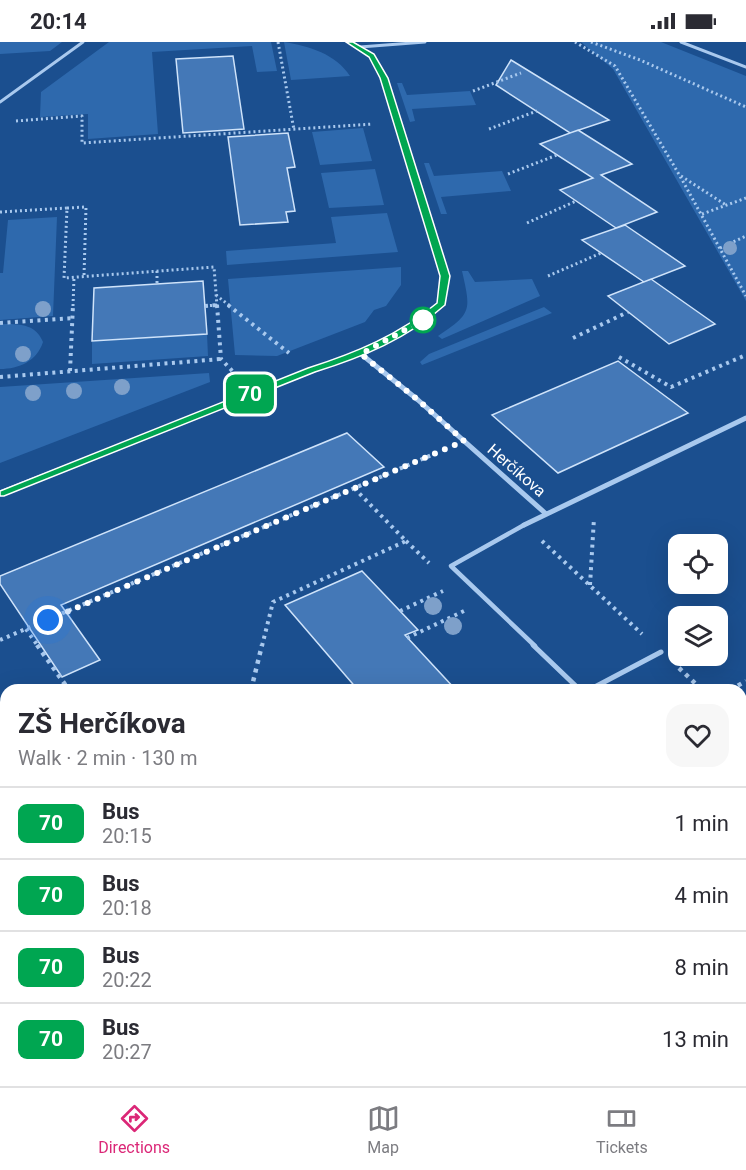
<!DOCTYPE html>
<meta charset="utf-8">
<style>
:root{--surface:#fff;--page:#f7f7f7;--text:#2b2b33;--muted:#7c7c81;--line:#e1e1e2;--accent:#db2777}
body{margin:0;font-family:Roboto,sans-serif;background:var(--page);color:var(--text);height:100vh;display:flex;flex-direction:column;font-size:22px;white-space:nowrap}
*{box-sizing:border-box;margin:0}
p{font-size:20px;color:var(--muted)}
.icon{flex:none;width:33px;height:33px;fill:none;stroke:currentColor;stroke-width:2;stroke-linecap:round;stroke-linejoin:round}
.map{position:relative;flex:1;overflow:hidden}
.details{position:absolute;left:0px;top:642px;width:747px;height:402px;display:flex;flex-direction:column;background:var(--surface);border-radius:18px 18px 0 0;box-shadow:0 6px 24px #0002}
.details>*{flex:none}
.badge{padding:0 12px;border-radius:9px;font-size:21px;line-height:39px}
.buttons{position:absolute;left:668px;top:492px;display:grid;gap:12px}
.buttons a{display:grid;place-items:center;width:60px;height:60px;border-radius:12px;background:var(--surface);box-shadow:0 6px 24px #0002;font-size:30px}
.you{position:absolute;width:30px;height:30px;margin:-15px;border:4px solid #fff;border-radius:50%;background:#1a73e8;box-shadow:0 0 0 9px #1a73e833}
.map>.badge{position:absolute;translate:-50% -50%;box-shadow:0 0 0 3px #fff}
.round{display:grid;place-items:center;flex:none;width:63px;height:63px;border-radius:18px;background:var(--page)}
.head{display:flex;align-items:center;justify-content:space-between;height:102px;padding:0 18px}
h1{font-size:28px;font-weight:700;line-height:45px}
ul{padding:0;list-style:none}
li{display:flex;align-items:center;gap:18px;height:72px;padding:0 18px;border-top:2px solid var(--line)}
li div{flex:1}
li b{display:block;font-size:22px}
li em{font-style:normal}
li .badge{min-width:66px;font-weight:700;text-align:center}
.status{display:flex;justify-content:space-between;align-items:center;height:42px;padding:0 30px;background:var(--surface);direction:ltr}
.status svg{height:16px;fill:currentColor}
.menu{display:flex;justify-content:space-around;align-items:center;height:84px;border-top:2px solid var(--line);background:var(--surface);font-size:16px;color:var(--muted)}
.menu a{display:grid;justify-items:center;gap:3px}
.menu .active{color:var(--accent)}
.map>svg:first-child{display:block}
.green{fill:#2e69ad}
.building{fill:#4478b7;stroke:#cfe3fa;stroke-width:1.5}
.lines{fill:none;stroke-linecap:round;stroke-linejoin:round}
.path-far2{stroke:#a9c9ee;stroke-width:3;stroke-dasharray:2 3;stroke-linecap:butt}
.path-far1{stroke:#a9c9ee;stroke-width:4;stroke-dasharray:3 4.5;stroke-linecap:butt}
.path{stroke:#a9c9ee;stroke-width:4.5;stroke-dasharray:4 5;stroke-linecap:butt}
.lane-far2{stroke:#a9c9ee;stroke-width:3}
.lane-far1{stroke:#a9c9ee;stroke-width:4.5}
.lane{stroke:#a9c9ee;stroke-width:5}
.street-far1{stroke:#a9c9ee;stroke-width:4.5}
.street{stroke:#a9c9ee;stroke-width:5}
.tree{fill:#7ea0ca}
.line{fill:#00a651;stroke:#fff;stroke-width:1.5}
.walk{stroke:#fff;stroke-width:6;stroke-dasharray:0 10.8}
.stop-dot{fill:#fff;stroke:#00a651;stroke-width:3}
.labels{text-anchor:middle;stroke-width:4.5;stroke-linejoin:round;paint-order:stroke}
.street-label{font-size:16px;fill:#fff;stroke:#1b4f8f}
</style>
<div class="status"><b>20:14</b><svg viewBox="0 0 49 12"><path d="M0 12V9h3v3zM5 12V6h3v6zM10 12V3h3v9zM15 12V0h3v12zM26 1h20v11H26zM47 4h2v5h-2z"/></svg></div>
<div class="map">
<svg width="746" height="1044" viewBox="0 0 746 1044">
<rect width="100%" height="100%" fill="#1b4f8f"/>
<!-- green -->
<path class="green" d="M 0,0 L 62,0 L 50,9 L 0,12 Z
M 109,0 L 271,0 L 277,29 L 257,30 L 252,4 L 152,10 L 158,92 L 88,97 L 88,72 L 40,75 L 41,50 Z
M 284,0 C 309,4 336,12 350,34 L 291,38 Z
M 581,0 L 661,0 L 746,34 L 746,259 L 613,27 Z
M 397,41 L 402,41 L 407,53 L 470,49 L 476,63 L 412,67 L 415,79 L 410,80 Z
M 363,86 L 372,119 L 320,123 L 312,90 Z
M 424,121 L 429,121 L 434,134 L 502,129 L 511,149 L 441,155 L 447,172 L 441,172 Z
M 375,127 L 384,163 L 329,166 L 321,131 Z
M 387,171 L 398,210 L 227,223 L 226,209 L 336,201 L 331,175 Z
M 57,175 L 53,274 L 0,278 L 0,231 L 3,231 L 8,178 Z
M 401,225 L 401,243 L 386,264 L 374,268 L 365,280 L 277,314 L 235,313 L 228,237 Z
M 462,229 L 468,229 L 475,240 L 532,237 L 540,254 L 442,297 L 438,294 C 472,271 471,269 462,229 Z
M 544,265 L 552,271 L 422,323 L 420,320 L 429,312 Z
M 5,282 C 22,282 36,283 43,300 C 37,319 19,327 0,327 L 0,283 Z
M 207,292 L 208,314 L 92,322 L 92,299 Z
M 209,331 L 210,340 L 0,421 L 0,345 Z"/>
<!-- building -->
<path class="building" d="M 233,14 L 244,87 L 183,91 L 176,17 Z
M 511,18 L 609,78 L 570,91 L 496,43 Z
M 578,88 L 632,122 L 601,133 L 657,170 L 616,186 L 560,148 L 593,136 L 540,102 Z
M 288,91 L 295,125 L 287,126 L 295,169 L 286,170 L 288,180 L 240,183 L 228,95 Z
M 625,183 L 685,224 L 644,240 L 582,198 Z
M 651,237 L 715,282 L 669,302 L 608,254 Z
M 203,239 L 207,292 L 92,299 L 94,246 Z
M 618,319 L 688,371 L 558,431 L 492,373 Z
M 347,391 L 384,425 L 61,563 L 100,618 L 62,635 L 0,542 L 0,534 Z
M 362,529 L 418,588 L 405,593 L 456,648 L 358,648 L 285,563 Z"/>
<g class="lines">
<!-- path-far2 -->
<path class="path-far2" d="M 278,0 L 294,88
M 575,0 L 615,24 L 680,134 L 746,254
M 591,0 L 640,18 L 746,65
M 473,49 L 521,31
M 16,79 L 82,74 L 82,101 L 373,82
M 489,87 L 537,69
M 508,132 L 557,113
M 681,134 L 726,163
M 67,166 L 86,165 L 84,234
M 0,170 L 67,166 L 64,236 L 214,225 L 217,264
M 702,172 L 746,156
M 527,181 L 576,159
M 720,206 L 746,194
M 157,229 L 157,242
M 548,234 L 601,211
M 216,253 L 230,264
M 73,264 L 74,235
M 205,264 L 217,263"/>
<!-- path-far1 -->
<path class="path-far1" d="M 217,263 L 221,317 L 236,333
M 228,263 L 289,311
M 205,264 L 217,263
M 0,281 L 73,276
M 573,296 L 628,270
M 619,315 L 671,345 L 746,313
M 70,329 L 73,263
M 0,335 L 221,317
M 406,499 L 429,521
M 542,499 L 642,592
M 590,543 L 594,476
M 400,569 L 443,549
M 26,587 L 38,604
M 407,596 L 464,569
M 0,598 L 441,409
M 262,604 L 273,560 L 406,499 L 355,447"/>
<!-- path -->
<path class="path" d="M 37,603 L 69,648
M 679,626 L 702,648
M 251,648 L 262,603
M 730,648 L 746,639
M 741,684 L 746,689
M 0,909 L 6,906
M 319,1038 L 323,1044"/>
<!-- lane-far2 -->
<path class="lane-far2" d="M 681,0 L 746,25
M 360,5 L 425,0
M 0,60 L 83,0"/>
<!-- lane-far1 -->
<path class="lane-far1" d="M 524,483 L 451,524 L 535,604"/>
<!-- lane -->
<path class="lane" d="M 533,603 L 580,648
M 589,648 L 661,610"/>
<!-- street-far1 -->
<path class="street-far1" d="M 350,0 L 372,14 L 384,36 L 445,234 L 442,261 L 438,264"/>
<!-- street -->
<path class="street" d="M 361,312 L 418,358 L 545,471
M 0,451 L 363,309 L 412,284 L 440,263
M 524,483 L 746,376"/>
</g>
<!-- trees -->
<g class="tree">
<circle cx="730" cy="206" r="7"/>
<circle cx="43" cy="267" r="8"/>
<circle cx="23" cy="312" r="8"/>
<circle cx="122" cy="345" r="8"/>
<circle cx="74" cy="349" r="8"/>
<circle cx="33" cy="351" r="8"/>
<circle cx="433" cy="564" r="9"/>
<circle cx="453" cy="584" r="9"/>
</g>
<!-- line -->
<path class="line" d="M 346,0 L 353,0 L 374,12 L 388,36 L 450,234 L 445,263 C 407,297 363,315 315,330 L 4,454 L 0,454 L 0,449 L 308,326 C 355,311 399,293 437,261 L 440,234 L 380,36 L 369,15 Z"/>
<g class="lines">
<!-- walk -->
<path class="walk" d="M 48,578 L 464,399 L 418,358 L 361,312 L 423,278"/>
</g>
<!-- markers -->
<circle class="stop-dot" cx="423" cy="278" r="12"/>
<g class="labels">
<!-- street labels -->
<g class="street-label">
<text transform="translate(517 428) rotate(41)" y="6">Herčíkova</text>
</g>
</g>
</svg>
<div class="buttons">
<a><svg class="icon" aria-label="locate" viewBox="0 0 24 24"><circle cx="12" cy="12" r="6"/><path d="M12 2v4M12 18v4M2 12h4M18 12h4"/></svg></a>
<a><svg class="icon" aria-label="layers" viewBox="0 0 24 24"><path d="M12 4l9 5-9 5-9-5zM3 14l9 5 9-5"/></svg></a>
</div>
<div class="you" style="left:48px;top:578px"></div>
<b class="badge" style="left:250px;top:352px;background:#00a651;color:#fff">70</b>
<section class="details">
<div class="head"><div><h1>ZŠ Herčíkova</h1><p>Walk · 2 min · 130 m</p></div><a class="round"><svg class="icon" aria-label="heart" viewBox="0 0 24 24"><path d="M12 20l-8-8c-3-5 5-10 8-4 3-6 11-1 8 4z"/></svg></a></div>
<ul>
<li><span class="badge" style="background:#00a651;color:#fff">70</span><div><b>Bus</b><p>20:15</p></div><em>1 min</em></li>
<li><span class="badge" style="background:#00a651;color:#fff">70</span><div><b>Bus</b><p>20:18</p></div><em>4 min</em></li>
<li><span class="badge" style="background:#00a651;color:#fff">70</span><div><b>Bus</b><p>20:22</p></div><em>8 min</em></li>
<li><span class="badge" style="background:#00a651;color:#fff">70</span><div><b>Bus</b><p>20:27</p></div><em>13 min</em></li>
</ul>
</section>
</div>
<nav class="menu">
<a class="active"><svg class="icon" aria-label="directions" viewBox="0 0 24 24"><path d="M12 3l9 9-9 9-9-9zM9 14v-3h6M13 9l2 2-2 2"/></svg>Directions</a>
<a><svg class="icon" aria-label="map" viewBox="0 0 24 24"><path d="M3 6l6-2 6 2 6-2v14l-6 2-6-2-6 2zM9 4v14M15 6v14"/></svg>Map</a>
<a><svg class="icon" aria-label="tickets" viewBox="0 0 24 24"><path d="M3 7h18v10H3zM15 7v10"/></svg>Tickets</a>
</nav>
